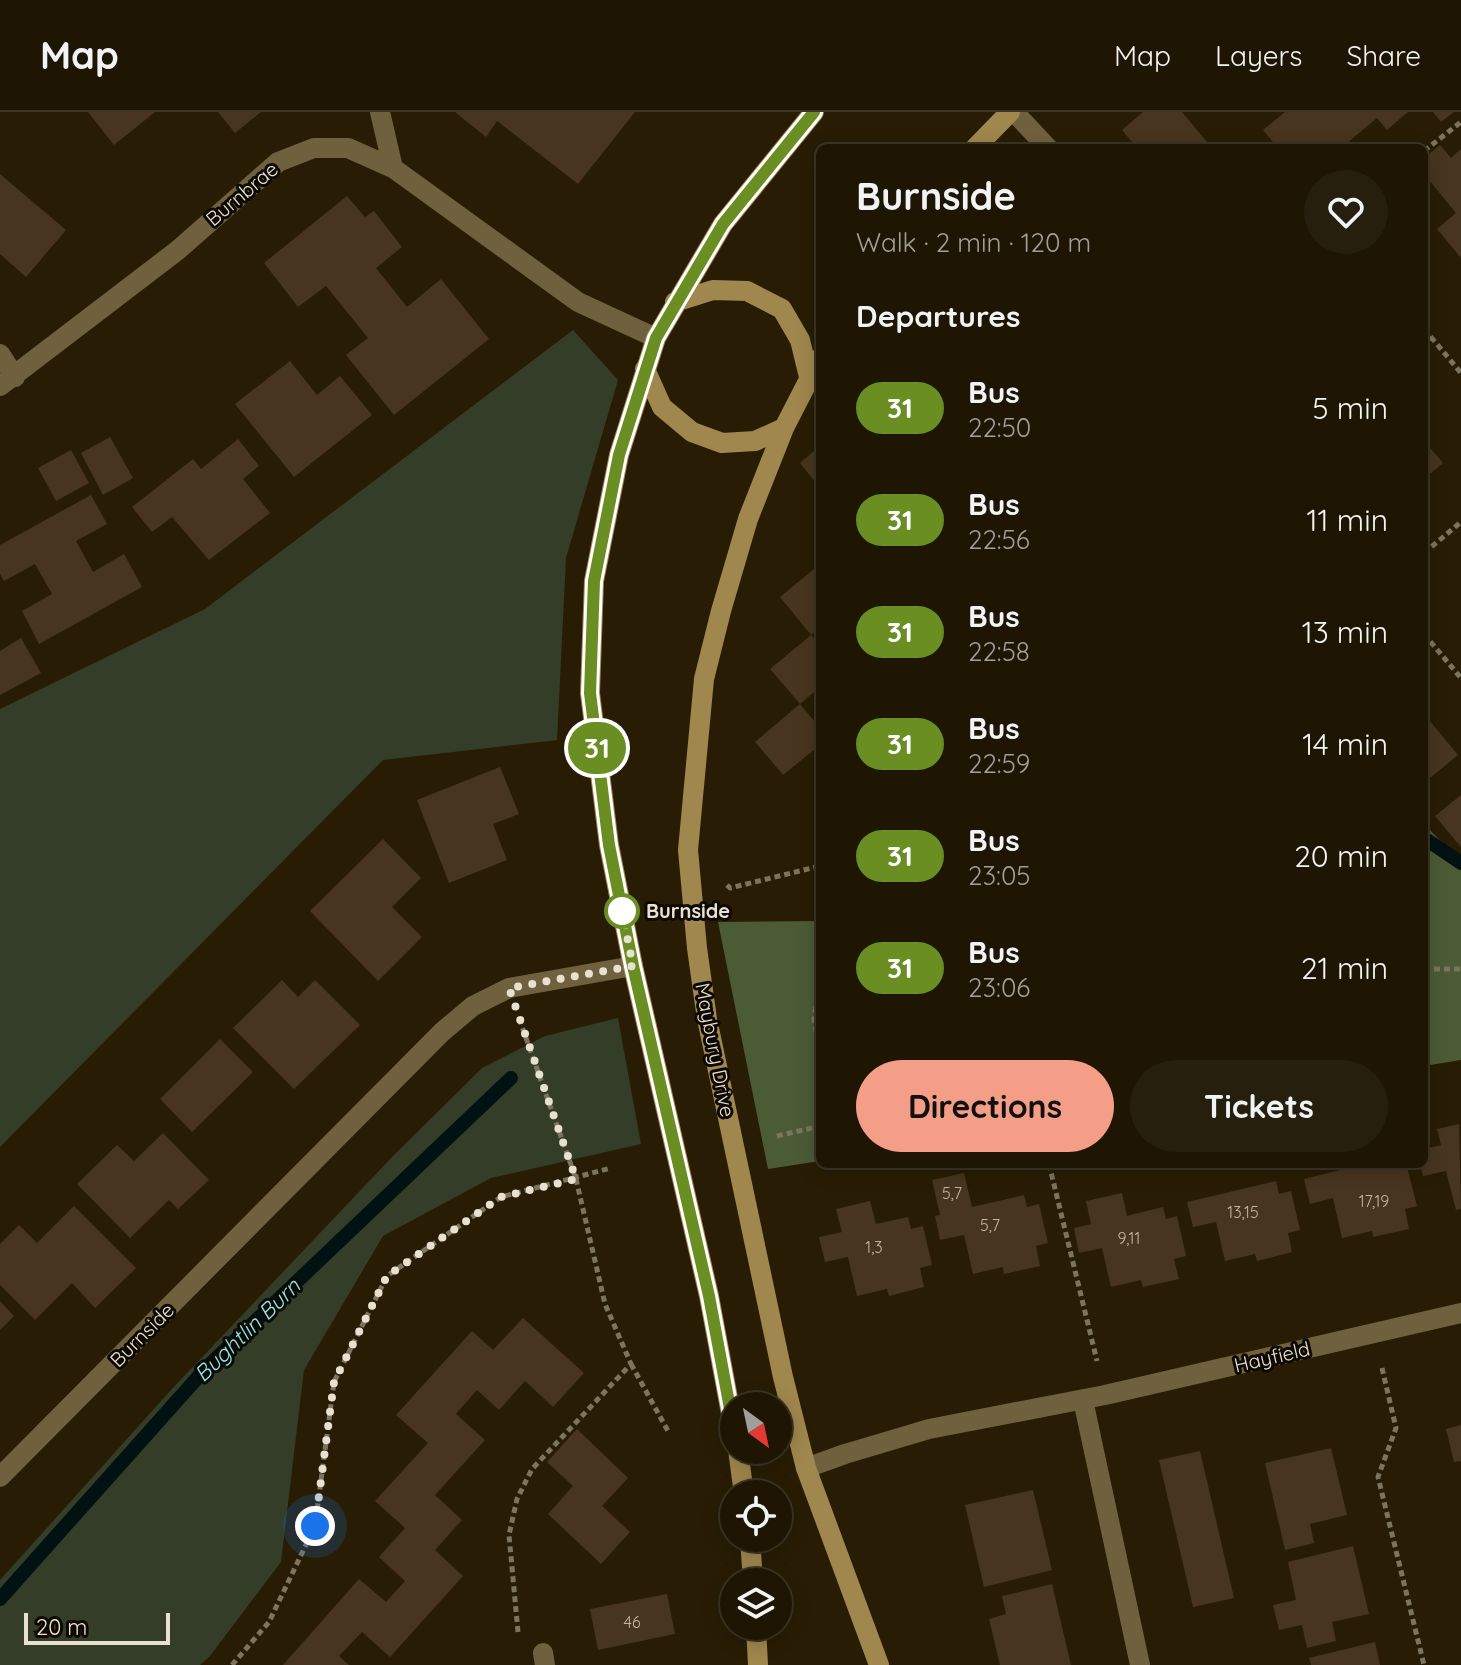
<!DOCTYPE html>
<meta charset="utf-8">
<style>
:root{--surface:#1e1603;--page:#261f0d;--text:#f1f3f6;--muted:#a19f9a;--line:#3c3525;--accent:#f49e88}
body{margin:0;font-family:Quicksand,sans-serif;background:var(--page);color:var(--text);height:100vh;display:flex;flex-direction:column;font-size:30px;white-space:nowrap}
*{box-sizing:border-box;margin:0}
p{font-size:26px;color:var(--muted)}
.icon{flex:none;width:44px;height:44px;fill:none;stroke:currentColor;stroke-width:2;stroke-linecap:round;stroke-linejoin:round}
.map{position:relative;flex:1;overflow:hidden}
.drawer{position:absolute;left:816px;top:32px;width:612px;height:1024px;display:flex;flex-direction:column;background:var(--surface);border-radius:12px;box-shadow:0 4px 20px #0003,0 0 0 2px var(--line)}
.drawer>*{flex:none}
.badge{padding:0 16px;border-radius:26px;font-size:28px;line-height:52px}
.needle{width:52px;rotate:147deg}
.buttons{position:absolute;left:720px;top:1280px;display:grid;gap:16px}
.buttons a{display:grid;place-items:center;width:72px;height:72px;border-radius:50%;background:var(--surface);box-shadow:0 4px 20px #0003,0 0 0 2px var(--line);font-size:40px}
.scale{position:absolute;left:24px;bottom:20px;width:146px;box-sizing:border-box;padding-left:8px;border:4px solid #e8e1d2;border-top:0;font-size:22px;line-height:28px;white-space:nowrap;color:#e8e1d2;-webkit-text-stroke:6px #0d0802;paint-order:stroke}
.you{position:absolute;width:40px;height:40px;margin:-20px;border:6px solid #fff;border-radius:50%;background:#1a73e8;box-shadow:0 0 0 12px #1a73e833}
.map>.badge{position:absolute;translate:-50% -50%;box-shadow:0 0 0 4px #fff}
h2{padding:0 40px;font-size:30px;line-height:72px}
.round{display:grid;place-items:center;flex:none;width:84px;height:84px;border-radius:42px;background:var(--page)}
.overview{display:flex;align-items:center;justify-content:space-between;height:136px;padding:0 40px}
h1{font-size:38px;font-weight:700;line-height:60px}
.button{display:flex;gap:16px;margin-top:auto;padding:16px 40px}
.button a{flex:1;height:92px;border-radius:48px;background:var(--accent);color:#111;font-size:32px;font-weight:700;line-height:92px;text-align:center}
.button a+a{background:var(--page);color:var(--text)}
ul{padding:0;list-style:none}
li{display:flex;align-items:center;gap:24px;height:112px;padding:0 40px}
li div{flex:1}
li b{display:block;font-size:30px}
li em{font-style:normal}
li .badge{min-width:88px;font-weight:700;text-align:center}
header{display:flex;align-items:center;gap:48px;box-sizing:border-box;height:112px;padding:0 40px;background:var(--surface);border-bottom:2px solid var(--line)}
header strong{font-size:38px}
nav{display:flex;gap:44px;margin-inline-start:auto;font-size:28px}
.map>svg:first-child{display:block}
.green{fill:#333d27}
.forest{fill:#4b5b36}
.lines{fill:none;stroke-linecap:round;stroke-linejoin:round}
.stream{stroke:#021112;stroke-width:14}
.building{fill:#47351f}
.path{stroke:#7d745f;stroke-width:5;stroke-dasharray:6 4;stroke-linecap:butt}
.street{stroke:#70613e;stroke-width:20}
.secondary{stroke:#a0874d;stroke-width:20}
.line-casing{stroke:#fff;stroke-width:18}
.line{stroke:#6b8e23;stroke-width:12}
.walk{stroke:#e8e1d2;stroke-width:8;stroke-dasharray:0 14.4}
.stop-dot{fill:#fff;stroke:#6b8e23;stroke-width:4}
.labels{text-anchor:middle;stroke-width:6;stroke-linejoin:round;paint-order:stroke}
.number-label{font-size:16px;fill:#c0b6a5}
.street-label{font-size:20px;fill:#e8e1d2;stroke:#0d0802}
.stop-label{font-size:20px;font-weight:bold;fill:#e8e1d2;stroke:#0d0802;text-anchor:start}
.water-label{font-size:22px;font-style:italic;fill:#8ae9ef;stroke:#0d0802}
</style>
<header>
<strong>Map</strong>
<nav><a>Map</a><a>Layers</a><a>Share</a></nav>
</header>
<div class="map">
<svg width="1461" height="1553" viewBox="0 0 1461 1553">
<rect width="100%" height="100%" fill="#281d04"/>
<!-- green -->
<path class="green" d="M 573,218 L 618,268 L 566,446 L 557,628 L 383,648 L 0,1035 L 0,597 L 205,497 Z
M 618,906 L 641,1032 L 491,1066 L 383,1124 L 304,1258 L 281,1450 L 210,1544 L 200,1553 L 0,1553 L 0,1468 L 171,1278 L 393,1044 L 482,956 L 545,924 Z"/>
<!-- forest -->
<path class="forest" d="M 1424,712 L 1461,750 L 1461,948 L 1424,954 Z
M 820,809 L 820,1049 L 768,1057 L 718,810 Z"/>
<g class="lines">
<!-- stream -->
<path class="stream" d="M 1424,726 L 1461,751
M 0,1487 L 207,1255 L 511,966"/>
</g>
<!-- building -->
<path class="building" d="M 88,0 L 155,0 L 114,33 Z
M 218,0 L 261,0 L 235,21 Z
M 455,0 L 635,0 L 578,72 L 497,9 L 486,25 Z
M 1143,0 L 1182,0 L 1212,36 L 1137,36 L 1122,18 Z
M 1285,0 L 1408,0 L 1387,18 L 1377,6 L 1341,36 L 1278,36 L 1263,18 Z
M 1433,0 L 1454,0 L 1441,10 Z
M 1440,33 L 1451,46 L 1461,37 L 1461,146 L 1437,117 L 1456,101 L 1424,62 L 1424,46 Z
M 0,62 L 66,118 L 26,165 L 0,142 Z
M 347,84 L 365,105 L 374,99 L 402,135 L 376,156 L 407,195 L 441,167 L 489,227 L 394,303 L 346,243 L 368,226 L 326,174 L 298,195 L 264,151 Z
M 290,249 L 317,283 L 340,264 L 372,303 L 294,365 L 235,292 Z
M 110,325 L 133,366 L 103,383 L 81,341 Z
M 238,327 L 259,354 L 243,367 L 270,401 L 209,448 L 172,405 L 152,420 L 132,395 L 193,347 L 201,357 Z
M 1424,329 L 1443,351 L 1424,367 Z
M 820,334 L 820,376 L 800,351 Z
M 71,338 L 89,371 L 56,389 L 38,356 Z
M 91,383 L 107,412 L 76,429 L 93,460 L 124,442 L 142,475 L 39,532 L 22,499 L 52,482 L 35,452 L 4,469 L 0,462 L 0,433 Z
M 820,452 L 820,515 L 811,523 L 780,485 Z
M 811,523 L 820,533 L 820,575 L 800,592 L 770,557 Z
M 21,526 L 41,561 L 0,583 L 0,539 Z
M 800,592 L 820,616 L 820,633 L 783,663 L 755,630 Z
M 1424,602 L 1458,643 L 1424,671 Z
M 500,655 L 519,702 L 493,712 L 507,748 L 449,771 L 417,688 Z
M 1461,683 L 1461,735 L 1435,704 Z
M 383,727 L 421,766 L 392,795 L 422,825 L 378,869 L 310,799 Z
M 282,868 L 298,885 L 315,868 L 360,913 L 294,977 L 233,916 Z
M 220,927 L 253,960 L 192,1020 L 160,987 Z
M 1459,1012 L 1461,1097 L 1456,1098 L 1446,1059 L 1423,1064 L 1420,1052 L 1424,1052 L 1424,1037 L 1441,1033 L 1437,1017 Z
M 163,1021 L 209,1068 L 178,1097 L 169,1088 L 130,1126 L 77,1072 L 117,1033 L 134,1049 Z
M 1364,1052 L 1394,1052 L 1396,1058 L 1407,1055 L 1417,1094 L 1405,1097 L 1409,1117 L 1373,1125 L 1372,1119 L 1342,1126 L 1333,1086 L 1310,1092 L 1304,1067 Z
M 964,1061 L 972,1095 L 1024,1083 L 1027,1095 L 1039,1092 L 1048,1131 L 1036,1134 L 1040,1154 L 1004,1162 L 1003,1155 L 973,1162 L 964,1123 L 940,1128 L 935,1104 L 940,1103 L 932,1068 Z
M 1276,1069 L 1279,1082 L 1291,1079 L 1300,1118 L 1288,1121 L 1292,1140 L 1257,1149 L 1255,1142 L 1225,1149 L 1216,1110 L 1193,1115 L 1187,1090 Z
M 1122,1081 L 1127,1104 L 1163,1095 L 1166,1107 L 1177,1104 L 1186,1144 L 1174,1147 L 1179,1167 L 1143,1175 L 1141,1168 L 1111,1175 L 1102,1136 L 1079,1141 L 1074,1116 L 1091,1112 L 1086,1089 Z
M 870,1089 L 876,1112 L 908,1105 L 911,1117 L 923,1114 L 932,1153 L 920,1156 L 924,1175 L 889,1184 L 887,1177 L 857,1184 L 848,1145 L 825,1150 L 819,1125 L 842,1120 L 836,1097 Z
M 74,1094 L 136,1156 L 95,1196 L 72,1171 L 35,1208 L 0,1173 L 0,1132 L 19,1113 L 37,1131 Z
M 0,1189 L 14,1204 L 0,1218 Z
M 523,1206 L 584,1261 L 553,1295 L 525,1269 L 499,1298 L 477,1278 L 456,1302 L 485,1328 L 435,1383 L 462,1408 L 435,1438 L 463,1464 L 390,1545 L 362,1520 L 339,1544 L 349,1553 L 283,1553 L 359,1467 L 386,1490 L 405,1469 L 379,1445 L 405,1416 L 375,1389 L 428,1331 L 396,1303 L 472,1219 L 493,1238 Z
M 1461,1313 L 1461,1349 L 1454,1350 L 1446,1317 Z
M 577,1317 L 628,1366 L 602,1394 L 630,1420 L 601,1452 L 548,1402 L 573,1374 L 547,1350 Z
M 1331,1336 L 1347,1403 L 1310,1412 L 1314,1431 L 1285,1438 L 1265,1351 Z
M 1200,1339 L 1234,1486 L 1193,1495 L 1159,1348 Z
M 1033,1378 L 1052,1458 L 984,1475 L 965,1393 Z
M 1353,1434 L 1369,1502 L 1332,1510 L 1336,1529 L 1307,1536 L 1302,1513 L 1279,1518 L 1273,1493 L 1296,1488 L 1288,1450 Z
M 1052,1472 L 1071,1553 L 1000,1553 L 989,1507 L 1006,1502 L 1002,1484 Z
M 667,1482 L 675,1522 L 598,1538 L 590,1497 Z
M 1375,1530 L 1380,1553 L 1311,1553 L 1309,1546 Z"/>
<g class="lines">
<!-- path -->
<path class="path" d="M 1424,39 L 1461,10
M 1424,217 L 1431,225 L 1424,230
M 1431,225 L 1461,261
M 1424,441 L 1461,410
M 1424,522 L 1461,566
M 727,773 L 730,776 L 820,754
M 1424,857 L 1461,857
M 820,865 L 814,907 L 820,942
M 777,1024 L 820,1014
M 1049,1052 L 1097,1249
M 631,1252 L 669,1321
M 1382,1256 L 1396,1316 L 1378,1365 L 1424,1553
M 518,1520 L 509,1423 L 517,1387 L 532,1357 L 631,1252 L 605,1192 L 576,1067 L 520,909
M 232,1553 L 269,1510 L 315,1414 L 334,1270 L 387,1164 L 501,1085 L 611,1056"/>
<!-- street -->
<path class="street" d="M 380,0 L 393,56
M 1014,0 L 1048,36
M 0,242 L 15,265
M 0,274 L 178,138 L 278,50 L 314,36 L 348,36 L 393,56 L 578,190 L 656,226
M 1083,1288 L 1140,1553
M 806,1356 L 845,1342 L 929,1317 L 1105,1283 L 1461,1201
M 0,1365 L 442,920 L 473,894 L 509,876 L 633,854
M 543,1541 L 545,1553"/>
<!-- secondary -->
<path class="secondary" d="M 975,36 L 1010,0
M 675,190 L 713,178 L 747,179 L 782,197 L 800,228 L 809,265
M 820,246 L 784,316 L 748,407 L 721,499 L 704,567 L 688,738 L 697,836 L 707,907 L 783,1265 L 806,1356 L 879,1553
M 645,257 L 662,295 L 692,320 L 722,331 L 755,329 L 784,316
M 734,1318 L 709,1184 L 633,854 L 609,733 L 590,581 L 594,469 L 619,343 L 656,226 L 723,112 L 814,0
M 738,1338 L 744,1382
M 750,1426 L 753,1470
M 756,1514 L 758,1553"/>
</g>
<g class="lines">
<defs>
<path id="line" d="M 734,1318 L 709,1184 L 633,854 L 609,733 L 590,581 L 594,469 L 619,343 L 656,226 L 723,112 L 814,0"/>
</defs>
<!-- line casing -->
<use href="#line" class="line-casing"/>
<!-- line -->
<use href="#line" class="line"/>
<!-- walk -->
<path class="walk" d="M 315,1414 L 334,1270 L 387,1164 L 501,1085 L 576,1067 L 509,876 L 633,854 L 621,794 L 622,799"/>
</g>
<!-- markers -->
<circle class="stop-dot" cx="622" cy="799" r="16"/>
<g class="labels">
<!-- number labels -->
<g class="number-label">
<text x="952" y="1087">5,7</text>
<text x="1374" y="1095">17,19</text>
<text x="1243" y="1106">13,15</text>
<text x="990" y="1119">5,7</text>
<text x="1129" y="1132">9,11</text>
<text x="874" y="1141">1,3</text>
<text x="632" y="1516">46</text>
</g>
<!-- street labels -->
<g class="street-label">
<text transform="translate(242 82) rotate(-40)" y="7">Burnbrae</text>
<text transform="translate(715 938) rotate(79)" y="7">Maybury Drive</text>
<text transform="translate(142 1223) rotate(-45)" y="7">Burnside</text>
<text transform="translate(1272 1245) rotate(-13)" y="7">Hayfield</text>
</g>
<!-- stop labels -->
<g class="stop-label">
<text x="646" y="806">Burnside</text>
</g>
<!-- water labels -->
<g class="water-label">
<text transform="translate(247 1218) rotate(-44)" y="8">Bughtlin Burn</text>
</g>
</g>
</svg>
<div class="buttons">
<a><svg class="needle" viewBox="-14 -14 28 28"><path d="M0-13l5 13h-10z" fill="#e53935"/><path d="M0 13l5-13h-10z" fill="#a19f9a"/></svg></a>
<a><svg class="icon" aria-label="locate" viewBox="0 0 24 24"><circle cx="12" cy="12" r="6"/><path d="M12 2v4M12 18v4M2 12h4M18 12h4"/></svg></a>
<a><svg class="icon" aria-label="layers" viewBox="0 0 24 24"><path d="M12 4l9 5-9 5-9-5zM3 14l9 5 9-5"/></svg></a>
</div>
<div class="scale">20 m</div>
<div class="you" style="left:315px;top:1414px"></div>
<b class="badge" style="left:597px;top:636px;background:#6b8e23;color:#fff">31</b>
<section class="drawer">
<div class="overview"><div><h1>Burnside</h1><p>Walk · 2 min · 120 m</p></div><a class="round"><svg class="icon" aria-label="heart" viewBox="0 0 24 24"><path d="M12 20l-8-8c-3-5 5-10 8-4 3-6 11-1 8 4z"/></svg></a></div>
<h2>Departures</h2>
<ul>
<li><span class="badge" style="background:#6b8e23;color:#fff">31</span><div><b>Bus</b><p>22:50</p></div><em>5 min</em></li>
<li><span class="badge" style="background:#6b8e23;color:#fff">31</span><div><b>Bus</b><p>22:56</p></div><em>11 min</em></li>
<li><span class="badge" style="background:#6b8e23;color:#fff">31</span><div><b>Bus</b><p>22:58</p></div><em>13 min</em></li>
<li><span class="badge" style="background:#6b8e23;color:#fff">31</span><div><b>Bus</b><p>22:59</p></div><em>14 min</em></li>
<li><span class="badge" style="background:#6b8e23;color:#fff">31</span><div><b>Bus</b><p>23:05</p></div><em>20 min</em></li>
<li><span class="badge" style="background:#6b8e23;color:#fff">31</span><div><b>Bus</b><p>23:06</p></div><em>21 min</em></li>
</ul>
<div class="button"><a>Directions</a><a>Tickets</a></div>
</section>
</div>
